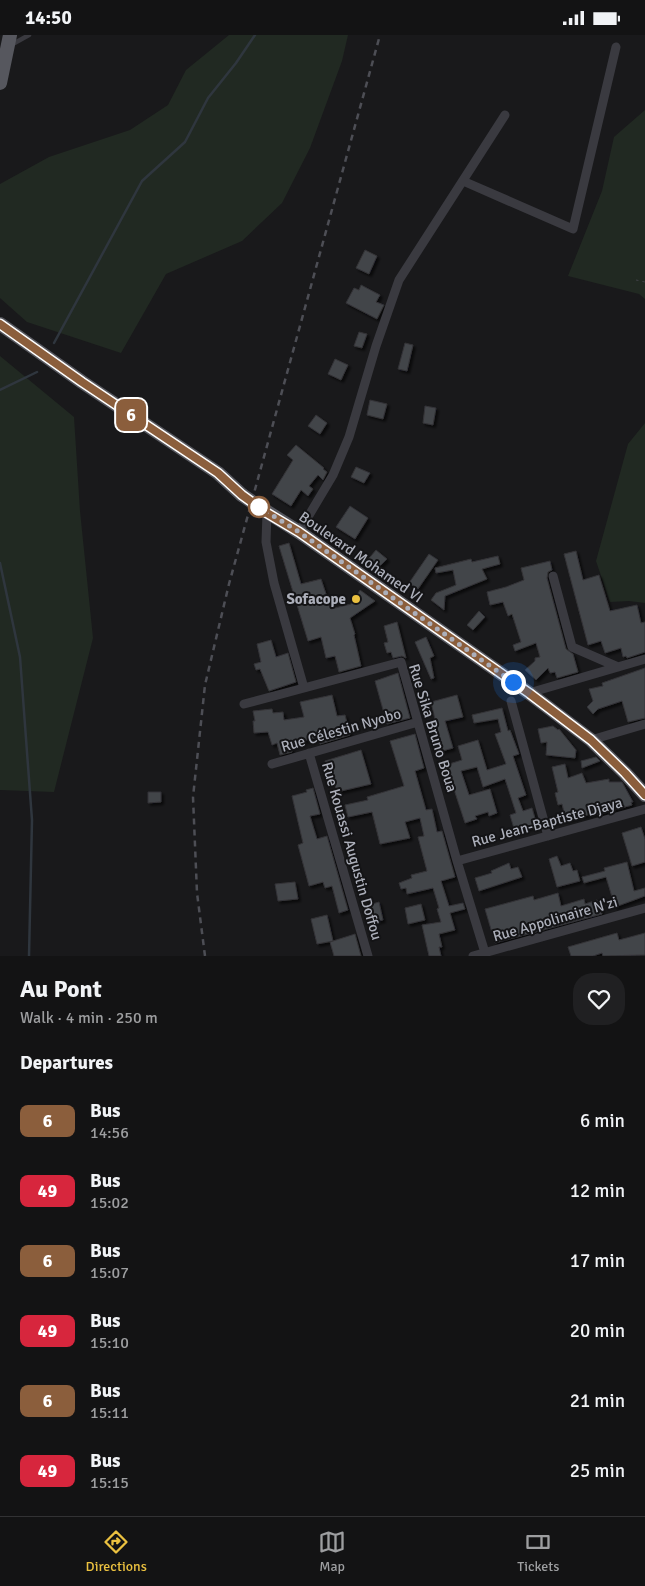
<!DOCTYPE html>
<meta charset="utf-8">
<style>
:root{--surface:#131314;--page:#202022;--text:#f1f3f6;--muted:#9d9ea0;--line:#323234;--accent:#ebc140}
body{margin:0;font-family:Signika,sans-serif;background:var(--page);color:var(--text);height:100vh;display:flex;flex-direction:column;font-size:19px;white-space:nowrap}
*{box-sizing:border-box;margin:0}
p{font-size:16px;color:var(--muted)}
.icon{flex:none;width:28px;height:28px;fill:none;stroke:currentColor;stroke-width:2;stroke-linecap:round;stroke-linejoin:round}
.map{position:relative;height:921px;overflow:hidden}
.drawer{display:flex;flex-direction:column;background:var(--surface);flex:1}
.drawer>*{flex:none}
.badge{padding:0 10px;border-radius:8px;font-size:18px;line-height:32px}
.you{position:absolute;width:25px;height:25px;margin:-12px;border:4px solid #fff;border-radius:50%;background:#1a73e8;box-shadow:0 0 0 8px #1a73e833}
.map>.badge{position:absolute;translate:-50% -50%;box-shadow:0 0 0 2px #fff}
h2{padding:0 20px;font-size:19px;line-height:45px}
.round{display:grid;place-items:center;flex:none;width:52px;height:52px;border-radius:20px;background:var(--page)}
.summary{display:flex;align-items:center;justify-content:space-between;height:85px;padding:0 20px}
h1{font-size:24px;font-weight:800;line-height:38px}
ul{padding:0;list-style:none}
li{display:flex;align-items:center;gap:15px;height:70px;padding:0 20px}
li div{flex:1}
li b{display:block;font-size:19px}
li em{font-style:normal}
li .badge{min-width:55px;font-weight:700;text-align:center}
.status{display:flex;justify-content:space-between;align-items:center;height:35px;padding:0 25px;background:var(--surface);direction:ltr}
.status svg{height:14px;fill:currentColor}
.menu{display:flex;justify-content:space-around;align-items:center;height:70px;border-top:1px solid var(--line);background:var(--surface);font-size:14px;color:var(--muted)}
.menu a{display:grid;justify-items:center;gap:2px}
.menu .current{color:var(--accent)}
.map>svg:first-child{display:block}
.green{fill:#212922}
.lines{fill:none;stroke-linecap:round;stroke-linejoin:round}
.stream{stroke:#2f363e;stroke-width:2.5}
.building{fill:#434448;stroke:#333337;filter:url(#shadow)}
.path{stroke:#404147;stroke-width:1;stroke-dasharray:2.5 4;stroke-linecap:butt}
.lane{stroke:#3a3a40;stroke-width:4.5}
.street{stroke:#3a3a40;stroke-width:9}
.primary{stroke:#56575e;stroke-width:14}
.rail{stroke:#4d4e55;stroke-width:2.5;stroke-dasharray:6 5;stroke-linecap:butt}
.primary-bridge{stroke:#56575e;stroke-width:14}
.line-casing{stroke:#fff;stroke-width:11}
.line{stroke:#8b5e3c;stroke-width:8}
.walk{stroke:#acafba;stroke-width:5;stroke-dasharray:0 9}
.stop-dot{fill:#fff;stroke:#8b5e3c;stroke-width:2.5}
.poi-dot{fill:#ebc140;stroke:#141416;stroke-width:2}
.labels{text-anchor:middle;stroke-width:4;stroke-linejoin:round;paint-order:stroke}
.street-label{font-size:15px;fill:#acafba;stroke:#141416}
.poi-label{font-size:15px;font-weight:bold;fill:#acafba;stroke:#141416;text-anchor:end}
</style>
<div class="status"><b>14:50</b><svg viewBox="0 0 49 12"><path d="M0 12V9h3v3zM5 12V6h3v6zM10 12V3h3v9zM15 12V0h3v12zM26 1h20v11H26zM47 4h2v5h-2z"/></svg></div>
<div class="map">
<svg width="645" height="921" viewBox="0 0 645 921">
<defs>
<filter id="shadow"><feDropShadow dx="2.5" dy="2.5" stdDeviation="1" flood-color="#0009"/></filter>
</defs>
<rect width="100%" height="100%" fill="#19191b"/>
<!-- green -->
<path class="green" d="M 229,0 L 348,0 L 342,26 L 310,113 L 282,168 L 242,206 L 166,239 L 121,318 L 27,287 L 0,263 L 0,149 L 49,122 L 130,95 L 168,70 L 186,35 Z
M 645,75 L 645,264 L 639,259 L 568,241 L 602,156 L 614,102 Z
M 0,321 L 74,382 L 80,476 L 93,603 L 54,757 L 0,755 Z
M 645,388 L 645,568 L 629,566 L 610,567 L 596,526 L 628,409 Z"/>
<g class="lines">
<!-- stream -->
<path class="stream" d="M 54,308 L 142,146 L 185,107 L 208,63 L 236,28 L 255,0
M 0,355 L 37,337
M 0,528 L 20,622 L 32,785 L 29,921"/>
</g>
<!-- building -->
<path class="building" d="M 365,215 L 377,221 L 369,239 L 356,233 Z
M 361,250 L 380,260 L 376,267 L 384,270 L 377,284 L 346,268 L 354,253 L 359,255 Z
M 359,297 L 367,299 L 362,313 L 354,311 Z
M 405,308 L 413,310 L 407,336 L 398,334 Z
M 335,324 L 348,330 L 341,345 L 328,339 Z
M 370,365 L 387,369 L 383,384 L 367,380 Z
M 425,371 L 436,373 L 433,390 L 423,388 Z
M 316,380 L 327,388 L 320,399 L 308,391 Z
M 296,410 L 324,433 L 323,434 L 327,437 L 323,445 L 318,440 L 309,451 L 313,454 L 308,461 L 301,455 L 291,471 L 272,459 L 293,425 L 287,420 Z
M 356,432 L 370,438 L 364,448 L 351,442 Z
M 350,471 L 368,483 L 355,504 L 336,492 Z
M 289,508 L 301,549 L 321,544 L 331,574 L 351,569 L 360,555 L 375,566 L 350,583 L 355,599 L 354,600 L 361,631 L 339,637 L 335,621 L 326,623 L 321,602 L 308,606 L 279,511 Z
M 376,515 L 387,524 L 375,536 L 366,527 Z
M 576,516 L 583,545 L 599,540 L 610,576 L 637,570 L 641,588 L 645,587 L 645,617 L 627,623 L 626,621 L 623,622 L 621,613 L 605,618 L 601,606 L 588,610 L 564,519 Z
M 429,519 L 438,525 L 418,554 L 409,548 Z
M 498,521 L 500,529 L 482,534 L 487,544 L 445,561 L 444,575 L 431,565 L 436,558 L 456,550 L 453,535 L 436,538 L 435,533 L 471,524 L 472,527 Z
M 550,526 L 552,535 L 548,537 L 547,543 L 566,614 L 573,619 L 578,637 L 557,643 L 555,637 L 550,638 L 548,633 L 536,645 L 525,635 L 535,626 L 535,623 L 540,622 L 536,608 L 515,616 L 513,610 L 521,607 L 512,579 L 508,581 L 503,567 L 490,570 L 487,557 L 506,552 L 524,545 L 521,533 Z
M 479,576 L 485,582 L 473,595 L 467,590 Z
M 397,587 L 406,623 L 402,621 L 393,623 L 391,617 L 387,618 L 384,608 L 388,607 L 384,591 Z
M 426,602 L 434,621 L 430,623 L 434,643 L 431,644 L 415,607 Z
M 271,605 L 276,622 L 288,618 L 296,647 L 269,656 L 260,634 L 256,635 L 254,629 L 261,627 L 257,609 Z
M 645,633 L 645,683 L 628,687 L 622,666 L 598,674 L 593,679 L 587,672 L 593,666 L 589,654 L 603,651 L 602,648 Z
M 398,638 L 410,683 L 387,689 L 375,646 Z
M 332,660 L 337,681 L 345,680 L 350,700 L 320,709 L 319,702 L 290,709 L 292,717 L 280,720 L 277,708 L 272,710 L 268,697 L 254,698 L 253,686 L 255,686 L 253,676 L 272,674 L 273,678 L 283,677 L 284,685 L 304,682 L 300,667 Z
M 457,660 L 463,682 L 445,686 L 453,713 L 439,717 L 436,707 L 440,706 L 431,667 Z
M 502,673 L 508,696 L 510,695 L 519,719 L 513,721 L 526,760 L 518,763 L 523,776 L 532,773 L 537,790 L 515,797 L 510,780 L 516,778 L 505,744 L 483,752 L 477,732 L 461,736 L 469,760 L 490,754 L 497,778 L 489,781 L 488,777 L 475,781 L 477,784 L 465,788 L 446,730 L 462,725 L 458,711 L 478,705 L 487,735 L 506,729 L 495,699 L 501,697 L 498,684 L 474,688 L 472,680 Z
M 553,691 L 558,695 L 559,694 L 576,715 L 575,723 L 546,720 L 547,707 L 541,708 L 538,694 Z
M 415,699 L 424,733 L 415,736 L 426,775 L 432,774 L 437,797 L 442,796 L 455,842 L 441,846 L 449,871 L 463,868 L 465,874 L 450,878 L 455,895 L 439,899 L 442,912 L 439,912 L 441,921 L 429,921 L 422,890 L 441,887 L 437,874 L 439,873 L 433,853 L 407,859 L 406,853 L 401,854 L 399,848 L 412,843 L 411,840 L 427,836 L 418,802 L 424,801 L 420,783 L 405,787 L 410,803 L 380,809 L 372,777 L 348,782 L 345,770 L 368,765 L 367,762 L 404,751 L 390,706 Z
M 361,715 L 371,749 L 337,757 L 330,735 L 328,736 L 325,726 Z
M 596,722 L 600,726 L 582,733 L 581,726 Z
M 565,729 L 568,743 L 582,738 L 586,748 L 609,744 L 609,747 L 622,747 L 633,767 L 631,767 L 632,770 L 597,780 L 596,778 L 566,785 L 562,769 L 558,770 L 555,758 L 558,757 L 552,732 Z
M 313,753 L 320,779 L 310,781 L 317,804 L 327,801 L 348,875 L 339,878 L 332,851 L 325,853 L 323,847 L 309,851 L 298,810 L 303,808 L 292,761 L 307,757 L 306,755 Z
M 148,757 L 161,757 L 161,767 L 148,768 Z
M 641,792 L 645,804 L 645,827 L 632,831 L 622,798 Z
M 557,821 L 561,831 L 570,828 L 573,836 L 577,835 L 580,846 L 557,852 L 549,824 Z
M 627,827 L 634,856 L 645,853 L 645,861 L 615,872 L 606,842 L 584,848 L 582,842 L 605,836 L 604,833 Z
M 509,828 L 511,834 L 518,832 L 522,842 L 479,856 L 475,843 L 492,838 L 491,836 Z
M 295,847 L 298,864 L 278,866 L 275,849 Z
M 558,858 L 561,871 L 584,864 L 585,869 L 597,865 L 602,879 L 495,908 L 485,874 L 533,861 L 534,865 Z
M 379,867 L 383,885 L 374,887 L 369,870 Z
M 421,869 L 425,885 L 408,889 L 405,873 Z
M 327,880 L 333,906 L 317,909 L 311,884 Z
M 617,898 L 619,905 L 645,898 L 645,920 L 603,921 L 602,918 L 593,921 L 571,921 L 568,912 Z
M 355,899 L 361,921 L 334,921 L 330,907 Z"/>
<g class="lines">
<!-- path -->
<path class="path" d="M 636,245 L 645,247"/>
<!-- lane -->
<path class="lane" d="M 11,10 L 29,0"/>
<!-- street -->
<path class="street" d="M 463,146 L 573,194 L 616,12
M 267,478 L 266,507 L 274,548 L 304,653
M 299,497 L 333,440 L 349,402 L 376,311 L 399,245 L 505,80
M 553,541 L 572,612 L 618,632
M 529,658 L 645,624
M 511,666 L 548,801
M 244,669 L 401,627 L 457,826 L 486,921
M 591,705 L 645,689
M 309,718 L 368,921
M 272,729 L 418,687
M 457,826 L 645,774
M 473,921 L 645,873"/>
<!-- primary -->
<path class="primary" d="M 0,48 L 10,0
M 0,289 L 82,347 L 218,438 L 242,460
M 261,473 L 299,497 L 529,658 L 591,705 L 625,738 L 645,760"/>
<!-- rail -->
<path class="rail" d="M 205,921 L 197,858 L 193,762 L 205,650 L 229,549 L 380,0"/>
<!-- primary-bridge -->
<path class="primary-bridge" d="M 242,460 L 261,473"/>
</g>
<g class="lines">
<defs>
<path id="line" d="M 0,289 L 82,347 L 218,438 L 242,460 L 267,478 L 299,497 L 529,658 L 591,705 L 625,738 L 645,760"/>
</defs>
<!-- line casing -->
<use href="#line" class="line-casing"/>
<!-- line -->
<use href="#line" class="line"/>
<!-- walk -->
<path class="walk" d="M 259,472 L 299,497 L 513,647"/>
</g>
<!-- markers -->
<circle class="stop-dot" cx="259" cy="472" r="10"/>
<circle class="poi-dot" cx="356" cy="564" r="5"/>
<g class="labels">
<!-- street labels -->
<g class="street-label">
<text transform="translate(361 522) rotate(35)" y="5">Boulevard Mohamed VI</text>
<text transform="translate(433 693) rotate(73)" y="5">Rue Sika Bruno Boua</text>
<text transform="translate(341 695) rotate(-16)" y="5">Rue Célestin Nyobo</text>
<text transform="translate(547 787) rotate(-15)" y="5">Rue Jean-Baptiste Djaya</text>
<text transform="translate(352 816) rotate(74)" y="5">Rue Kouassi Augustin Doffou</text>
<text transform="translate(555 884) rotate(-16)" y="5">Rue Appolinaire N'zi</text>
</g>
<!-- poi labels -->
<g class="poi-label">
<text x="346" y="569">Sofacope</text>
</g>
</g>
</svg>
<div class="you" style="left:513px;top:647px"></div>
<b class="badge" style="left:131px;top:380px;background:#8b5e3c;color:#fff">6</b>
</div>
<section class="drawer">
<div class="summary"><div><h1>Au Pont</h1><p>Walk · 4 min · 250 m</p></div><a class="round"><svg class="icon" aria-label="heart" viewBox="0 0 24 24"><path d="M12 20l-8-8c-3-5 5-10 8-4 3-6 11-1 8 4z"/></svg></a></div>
<h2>Departures</h2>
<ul>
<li><span class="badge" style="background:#8b5e3c;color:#fff">6</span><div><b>Bus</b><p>14:56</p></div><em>6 min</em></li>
<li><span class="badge" style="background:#d7263d;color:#fff">49</span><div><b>Bus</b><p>15:02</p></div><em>12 min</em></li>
<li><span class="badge" style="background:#8b5e3c;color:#fff">6</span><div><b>Bus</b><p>15:07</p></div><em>17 min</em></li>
<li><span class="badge" style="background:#d7263d;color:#fff">49</span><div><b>Bus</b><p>15:10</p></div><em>20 min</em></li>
<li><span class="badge" style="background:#8b5e3c;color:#fff">6</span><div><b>Bus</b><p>15:11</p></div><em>21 min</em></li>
<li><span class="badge" style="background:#d7263d;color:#fff">49</span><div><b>Bus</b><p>15:15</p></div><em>25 min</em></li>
</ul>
</section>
<nav class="menu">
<a class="current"><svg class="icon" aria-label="directions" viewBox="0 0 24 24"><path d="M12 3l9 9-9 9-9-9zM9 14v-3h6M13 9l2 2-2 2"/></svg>Directions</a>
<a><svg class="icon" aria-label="map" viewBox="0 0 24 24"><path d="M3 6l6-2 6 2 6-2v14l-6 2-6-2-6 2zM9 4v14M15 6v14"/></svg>Map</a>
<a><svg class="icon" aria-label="tickets" viewBox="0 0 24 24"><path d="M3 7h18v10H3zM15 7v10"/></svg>Tickets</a>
</nav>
